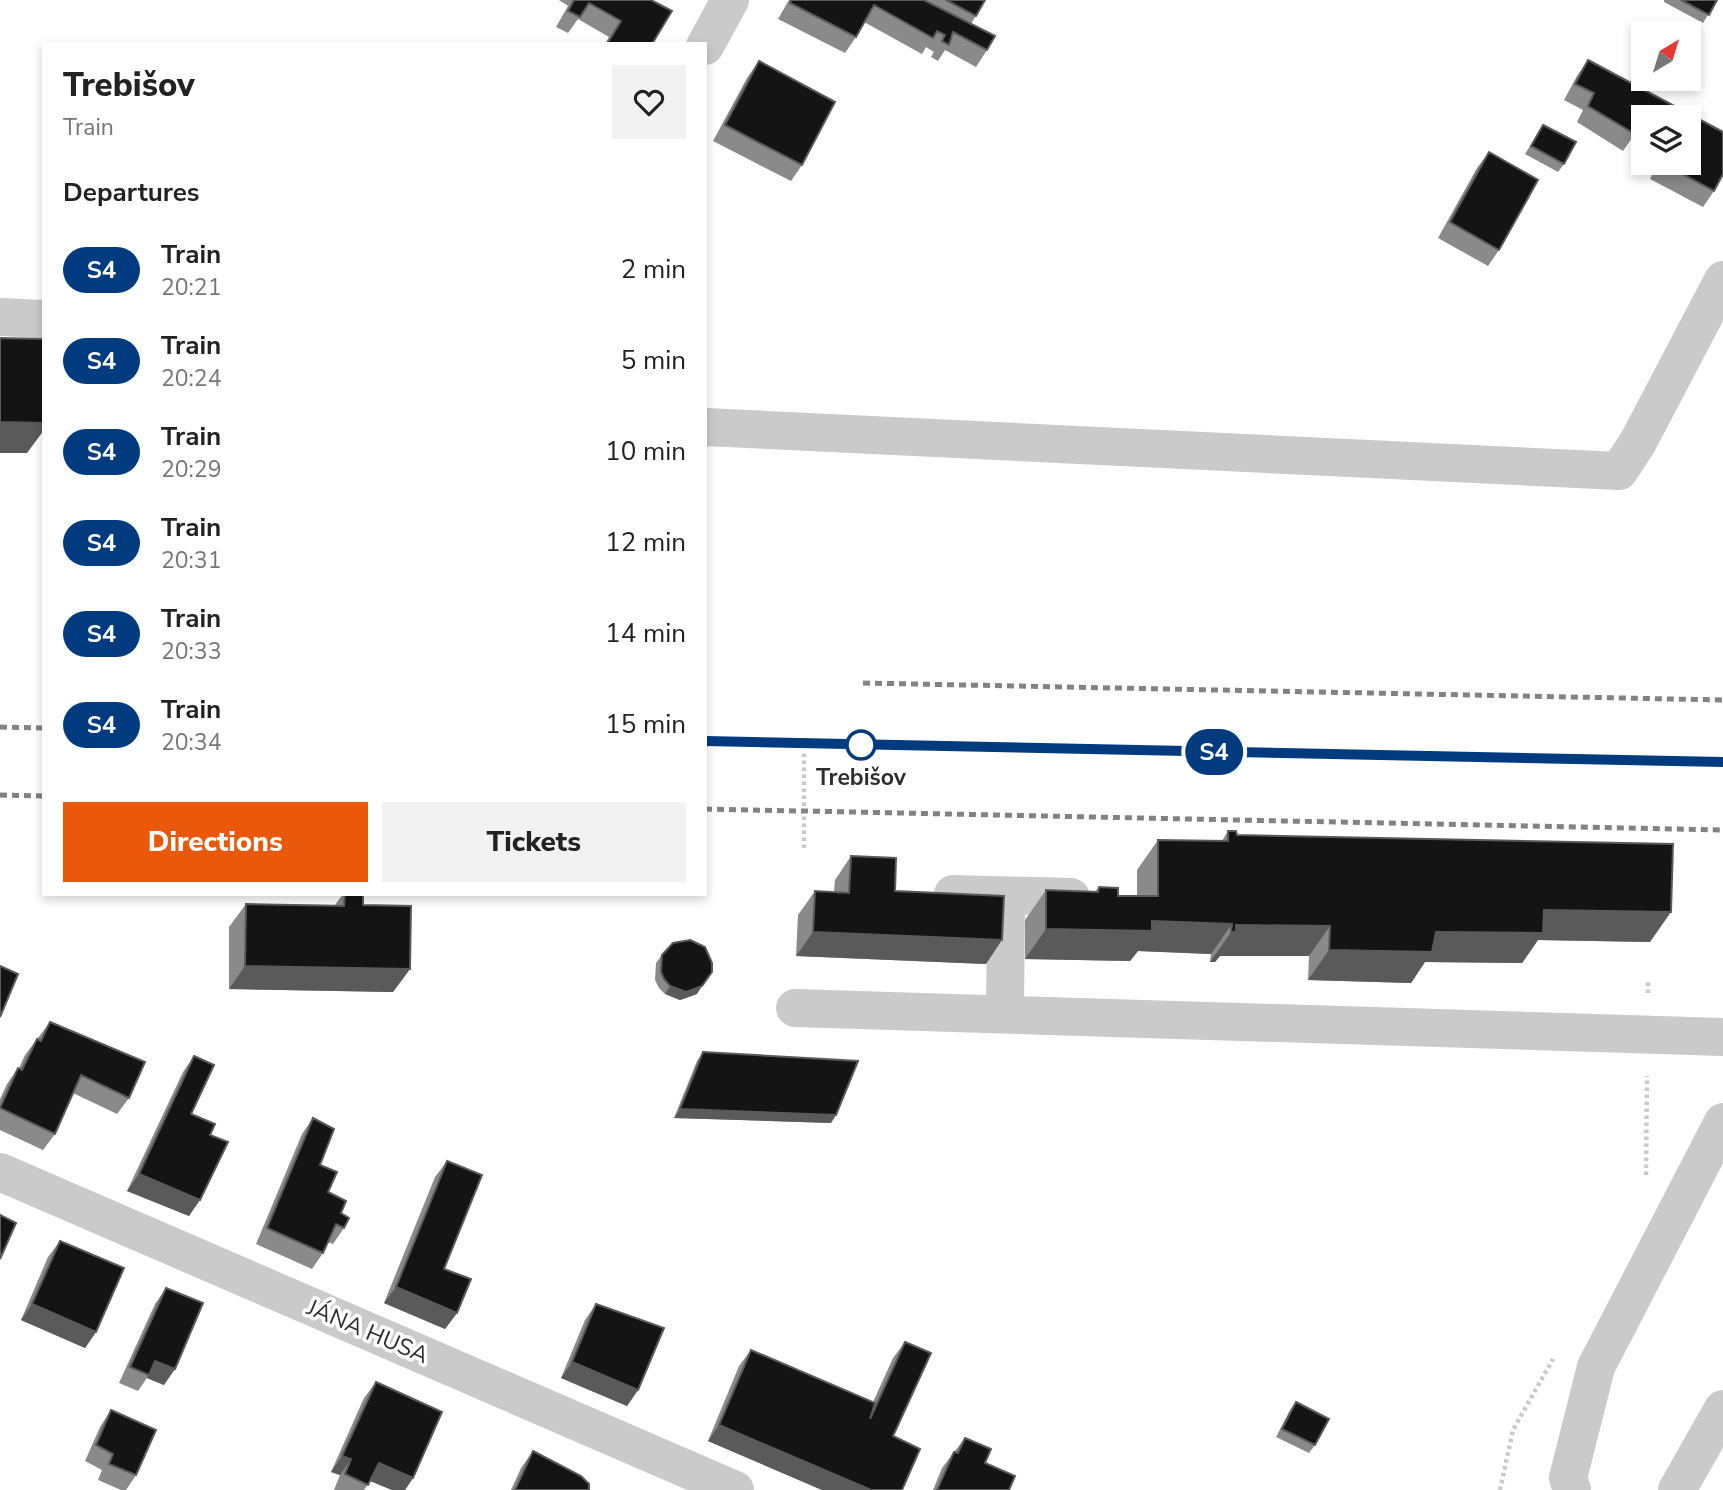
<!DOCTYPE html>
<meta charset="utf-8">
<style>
:root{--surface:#fff;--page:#f2f2f2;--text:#222;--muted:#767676;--accent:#ea580c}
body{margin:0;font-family:"Nunito Sans",sans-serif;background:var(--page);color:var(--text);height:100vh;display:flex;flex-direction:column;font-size:26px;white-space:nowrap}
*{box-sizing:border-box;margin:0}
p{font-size:23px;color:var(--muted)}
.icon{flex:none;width:38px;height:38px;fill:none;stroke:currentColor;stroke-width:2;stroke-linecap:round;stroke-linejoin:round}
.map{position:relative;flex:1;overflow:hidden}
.panel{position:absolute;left:42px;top:42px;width:665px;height:854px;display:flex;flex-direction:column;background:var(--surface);border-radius:0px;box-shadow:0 4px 10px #0003}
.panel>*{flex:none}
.badge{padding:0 14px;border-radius:23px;font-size:24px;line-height:46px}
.needle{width:46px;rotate:38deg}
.fabs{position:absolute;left:1631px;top:21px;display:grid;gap:14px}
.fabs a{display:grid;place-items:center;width:70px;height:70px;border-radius:0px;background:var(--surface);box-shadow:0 4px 10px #0003;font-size:35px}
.map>.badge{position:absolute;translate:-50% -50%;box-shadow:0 0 0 4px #fff}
h2{padding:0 21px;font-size:26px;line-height:63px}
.round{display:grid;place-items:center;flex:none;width:74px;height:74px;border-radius:0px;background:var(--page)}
.summary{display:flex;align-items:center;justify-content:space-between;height:119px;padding:0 21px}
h1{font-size:33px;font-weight:800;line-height:52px}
.cta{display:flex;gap:14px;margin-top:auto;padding:14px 21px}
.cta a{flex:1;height:80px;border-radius:0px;background:var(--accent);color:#fff;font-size:28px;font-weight:800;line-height:80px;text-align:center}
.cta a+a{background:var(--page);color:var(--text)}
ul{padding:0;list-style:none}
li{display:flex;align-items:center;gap:21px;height:91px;padding:0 21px}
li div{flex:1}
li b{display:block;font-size:26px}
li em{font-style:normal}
li .badge{min-width:77px;font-weight:700;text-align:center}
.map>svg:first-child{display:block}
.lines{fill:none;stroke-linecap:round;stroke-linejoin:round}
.path{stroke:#cacaca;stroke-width:4.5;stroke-dasharray:3.5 3.5;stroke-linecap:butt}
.minor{stroke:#cacaca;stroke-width:38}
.rail{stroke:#828282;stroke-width:5;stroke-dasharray:7 5;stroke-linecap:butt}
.wall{fill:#8a8a8a}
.shaded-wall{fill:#5a5a5a}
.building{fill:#141414;stroke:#5a5a5a;stroke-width:2}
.line-casing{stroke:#fff;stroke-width:16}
.line{stroke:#003b80;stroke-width:10}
.stop-dot{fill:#fff;stroke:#003b80;stroke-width:3.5}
.labels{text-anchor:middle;stroke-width:7;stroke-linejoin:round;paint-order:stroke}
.stop-label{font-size:23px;font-weight:bold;fill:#2d2d2d;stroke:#fff}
.street-label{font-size:23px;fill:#2d2d2d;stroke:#fff}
</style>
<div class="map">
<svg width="1723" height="1490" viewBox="0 0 1723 1490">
<rect width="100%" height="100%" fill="#fff"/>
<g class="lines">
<!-- path -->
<path class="path" d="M 804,848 L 804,743
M 1648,993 L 1648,980
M 1646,1175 L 1647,1076
M 1500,1490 L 1513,1430 L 1553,1359"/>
<!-- minor -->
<path class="minor" d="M 705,46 L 730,0
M 0,317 L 44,319
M 705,427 L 1619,471 L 1638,442 L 1723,280
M 953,894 L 1071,897
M 795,1008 L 1723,1037
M 1005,1014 L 1006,897
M 0,1172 L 735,1490
M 1572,1490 L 1568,1478 L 1596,1367 L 1723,1122
M 1677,1490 L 1723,1409"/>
<!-- rail -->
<path class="rail" d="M 863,683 L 1723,700
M 0,727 L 44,728
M 705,741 L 1723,762
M 0,795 L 44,796
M 705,809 L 1723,830"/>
</g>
<!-- wall -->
<path class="wall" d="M 559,0 L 651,0 L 652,44 L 605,44 L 609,37 L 578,19 L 568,33 L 556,27 L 568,6 Z
M 789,0 L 924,0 L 941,9 L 926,0 L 985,0 L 971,24 L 987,50 L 976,67 L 945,50 L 938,61 L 931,57 L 934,52 L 926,47 L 922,54 L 864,22 L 856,37 L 845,53 L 778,19 Z
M 1664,0 L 1717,0 L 1703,23 L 1664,2 Z
M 1588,60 L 1723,132 L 1714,191 L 1703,207 L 1650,179 L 1657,163 L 1689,163 L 1689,117 L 1643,117 L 1643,145 L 1632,138 L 1623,151 L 1577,122 L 1583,110 L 1564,100 L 1577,76 Z
M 759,61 L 802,165 L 791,181 L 713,141 L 747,78 Z
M 1543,125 L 1564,164 L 1558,172 L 1525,154 Z
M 1489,152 L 1499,250 L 1488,266 L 1438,238 L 1477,168 Z
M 1228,831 L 1237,835 L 1650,942 L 1538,940 L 1522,963 L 1425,962 L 1411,983 L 1308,980 L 1309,956 L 1220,956 L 1215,962 L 1210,962 L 1211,954 L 1138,951 L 1130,961 L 1025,959 L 1025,920 L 1046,890 L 1095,892 L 1099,887 L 1118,896 L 1137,896 L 1137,870 L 1158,840 L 1222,841 Z
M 851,856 L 895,891 L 986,964 L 796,956 L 798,915 L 815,891 L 834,892 L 835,880 Z
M 343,894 L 363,894 L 363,905 L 410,969 L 393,992 L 229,989 L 229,927 L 246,904 L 335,905 Z
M 662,955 L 697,994 L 680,1000 L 665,994 L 659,988 L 655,980 L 656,963 Z
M 50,1022 L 129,1098 L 117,1114 L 73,1093 L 55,1134 L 43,1150 L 0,1130 L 0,1099 L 7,1084 L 18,1068 L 19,1068 L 25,1055 Z
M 703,1052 L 831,1123 L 674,1118 L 697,1061 Z
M 194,1056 L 191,1114 L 210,1135 L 189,1216 L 127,1191 L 183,1072 Z
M 313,1118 L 320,1165 L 328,1192 L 344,1228 L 333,1244 L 328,1242 L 323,1253 L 312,1269 L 256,1244 L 302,1134 Z
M 447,1161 L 444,1269 L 457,1313 L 445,1329 L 384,1303 L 435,1177 Z
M 60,1241 L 96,1332 L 85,1348 L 21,1320 L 48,1257 Z
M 166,1288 L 164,1385 L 147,1378 L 138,1391 L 119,1383 L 155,1304 Z
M 596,1304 L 638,1390 L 627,1406 L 561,1378 L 585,1320 Z
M 905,1342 L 893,1436 L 902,1490 L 822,1490 L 708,1441 L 739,1366 L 751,1350 L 873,1402 L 893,1358 Z
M 376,1382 L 413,1478 L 405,1490 L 392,1490 L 370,1481 L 364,1490 L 334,1490 L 340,1475 L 331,1472 L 364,1398 Z
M 1296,1402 L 1315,1445 L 1309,1453 L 1276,1437 L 1290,1410 Z
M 111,1410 L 136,1475 L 126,1490 L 121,1490 L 98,1480 L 102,1470 L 85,1461 L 100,1427 Z
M 965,1438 L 985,1463 L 1009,1490 L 933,1490 L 942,1468 Z
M 533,1451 L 589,1490 L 511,1490 L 521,1468 Z"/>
<!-- shaded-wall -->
<path class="shaded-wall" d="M 0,422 L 44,423 L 44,430 L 27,453 L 0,453 Z
M 1544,910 L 1671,912 L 1650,942 L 1538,940 L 1522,963 L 1425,962 L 1411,983 L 1308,980 L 1329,950 L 1436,932 Z
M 1152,921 L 1232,924 L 1211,954 L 1138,951 L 1130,961 L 1025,959 L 1046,929 Z
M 1236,925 L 1330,926 L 1309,956 L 1220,956 L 1215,962 L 1210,962 Z
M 813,932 L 1002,940 L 986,964 L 796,956 Z
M 245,966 L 410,969 L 393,992 L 229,989 Z
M 670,986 L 702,986 L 697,994 L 680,1000 L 665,994 Z
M 680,1109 L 836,1115 L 831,1123 L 674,1118 Z
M 139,1174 L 200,1200 L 189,1216 L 127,1191 Z
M 396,1287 L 457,1313 L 445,1329 L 384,1303 Z
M 32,1304 L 96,1332 L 85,1348 L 21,1320 Z
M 155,1361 L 175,1369 L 164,1385 L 147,1378 Z
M 572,1362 L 638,1390 L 627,1406 L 561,1378 Z
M 719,1425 L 871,1490 L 822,1490 L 708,1441 Z
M 342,1456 L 351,1459 L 340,1475 L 331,1472 Z
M 379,1463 L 413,1478 L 405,1490 L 392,1490 L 368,1480 Z"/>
<!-- building -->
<path class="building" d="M 574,0 L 651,0 L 672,11 L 652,44 L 607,44 L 621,21 L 589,3 L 580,17 L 568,11 Z
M 791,0 L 924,0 L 995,36 L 987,50 L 953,32 L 949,45 L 942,41 L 945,35 L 937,31 L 933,38 L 874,5 L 856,37 L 790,3 Z
M 946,0 L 985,0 L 976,16 Z
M 1681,0 L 1717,0 L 1709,15 Z
M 1588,60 L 1723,132 L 1723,174 L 1714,191 L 1662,163 L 1689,163 L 1689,117 L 1643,117 L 1643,122 L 1642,121 L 1635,134 L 1588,106 L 1594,93 L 1575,84 Z
M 759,61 L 835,102 L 802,165 L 725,125 Z
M 1543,125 L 1576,142 L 1564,164 L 1531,146 Z
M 1489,152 L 1538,180 L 1499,250 L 1450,222 Z
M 0,338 L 44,339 L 44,423 L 0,422 Z
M 1228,831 L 1236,831 L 1237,835 L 1673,844 L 1671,912 L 1544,910 L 1543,933 L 1436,932 L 1432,952 L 1329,950 L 1330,926 L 1236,925 L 1236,932 L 1231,932 L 1232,924 L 1152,921 L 1152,931 L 1046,929 L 1046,890 L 1098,892 L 1099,887 L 1118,888 L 1118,896 L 1158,896 L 1158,840 L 1228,841 Z
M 851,856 L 896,858 L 895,891 L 1004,896 L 1002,940 L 813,932 L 815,891 L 849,893 Z
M 345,894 L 363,894 L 363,905 L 411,906 L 410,969 L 245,966 L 246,904 L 344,906 Z
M 690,940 L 705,947 L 712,963 L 712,972 L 702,986 L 686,992 L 670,986 L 664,979 L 661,972 L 662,955 L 673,943 Z
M 0,966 L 18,974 L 0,1017 Z
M 50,1022 L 145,1062 L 129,1098 L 81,1075 L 55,1134 L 0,1108 L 18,1068 L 22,1070 L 37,1039 L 41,1041 Z
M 703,1052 L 858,1061 L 836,1115 L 680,1109 Z
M 194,1056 L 214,1065 L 191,1114 L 215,1124 L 210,1135 L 228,1142 L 200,1200 L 139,1174 Z
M 313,1118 L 334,1129 L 320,1165 L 337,1172 L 328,1192 L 346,1201 L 341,1213 L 349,1218 L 344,1228 L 336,1224 L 323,1253 L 267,1228 Z
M 447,1161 L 482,1175 L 444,1269 L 471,1279 L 457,1313 L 396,1287 Z
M 0,1215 L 16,1223 L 0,1259 Z
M 60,1241 L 124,1268 L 96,1332 L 32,1304 Z
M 166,1288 L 203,1303 L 175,1369 L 155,1361 L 149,1375 L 130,1367 Z
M 596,1304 L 664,1328 L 638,1390 L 572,1362 Z
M 905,1342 L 931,1353 L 893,1436 L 920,1449 L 902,1490 L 871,1490 L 719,1425 L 751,1350 L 875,1403 L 870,1419 Z
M 376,1382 L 442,1412 L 413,1478 L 379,1463 L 368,1485 L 345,1474 L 351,1459 L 342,1456 Z
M 1296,1402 L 1329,1419 L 1315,1445 L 1282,1429 Z
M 111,1410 L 156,1430 L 136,1475 L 109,1464 L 113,1454 L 96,1445 Z
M 965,1438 L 991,1449 L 985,1463 L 1015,1476 L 1009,1490 L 937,1490 L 954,1452 L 958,1453 Z
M 533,1451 L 581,1476 L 589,1484 L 589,1490 L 515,1490 Z"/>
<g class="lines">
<defs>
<path id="line" d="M 705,741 L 1723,762"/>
</defs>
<!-- line casing -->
<use href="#line" class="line-casing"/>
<!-- line -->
<use href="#line" class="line"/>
</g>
<!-- markers -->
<circle class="stop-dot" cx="861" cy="745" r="14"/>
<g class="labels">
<!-- stop labels -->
<g class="stop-label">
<text x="861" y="785">Trebišov</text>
</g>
<!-- street labels -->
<g class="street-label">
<text transform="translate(368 1331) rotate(23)" y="8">JÁNA HUSA</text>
</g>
</g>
</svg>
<div class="fabs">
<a><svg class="needle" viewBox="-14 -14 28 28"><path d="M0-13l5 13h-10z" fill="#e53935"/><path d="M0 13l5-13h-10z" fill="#767676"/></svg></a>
<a><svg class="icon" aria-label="layers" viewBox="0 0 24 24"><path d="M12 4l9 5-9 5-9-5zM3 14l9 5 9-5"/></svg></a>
</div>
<b class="badge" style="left:1214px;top:752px;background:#003b80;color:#fff">S4</b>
<section class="panel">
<div class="summary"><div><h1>Trebišov</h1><p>Train</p></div><a class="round"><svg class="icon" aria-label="heart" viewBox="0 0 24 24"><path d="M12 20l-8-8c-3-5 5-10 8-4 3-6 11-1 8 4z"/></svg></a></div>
<h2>Departures</h2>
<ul>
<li><span class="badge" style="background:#003b80;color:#fff">S4</span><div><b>Train</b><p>20:21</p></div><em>2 min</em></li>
<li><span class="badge" style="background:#003b80;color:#fff">S4</span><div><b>Train</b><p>20:24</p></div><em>5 min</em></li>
<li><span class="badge" style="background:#003b80;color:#fff">S4</span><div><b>Train</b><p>20:29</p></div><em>10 min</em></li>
<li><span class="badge" style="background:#003b80;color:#fff">S4</span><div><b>Train</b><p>20:31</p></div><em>12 min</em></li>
<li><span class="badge" style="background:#003b80;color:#fff">S4</span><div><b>Train</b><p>20:33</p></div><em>14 min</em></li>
<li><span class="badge" style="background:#003b80;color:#fff">S4</span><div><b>Train</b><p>20:34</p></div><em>15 min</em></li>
</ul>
<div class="cta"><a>Directions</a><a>Tickets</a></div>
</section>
</div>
